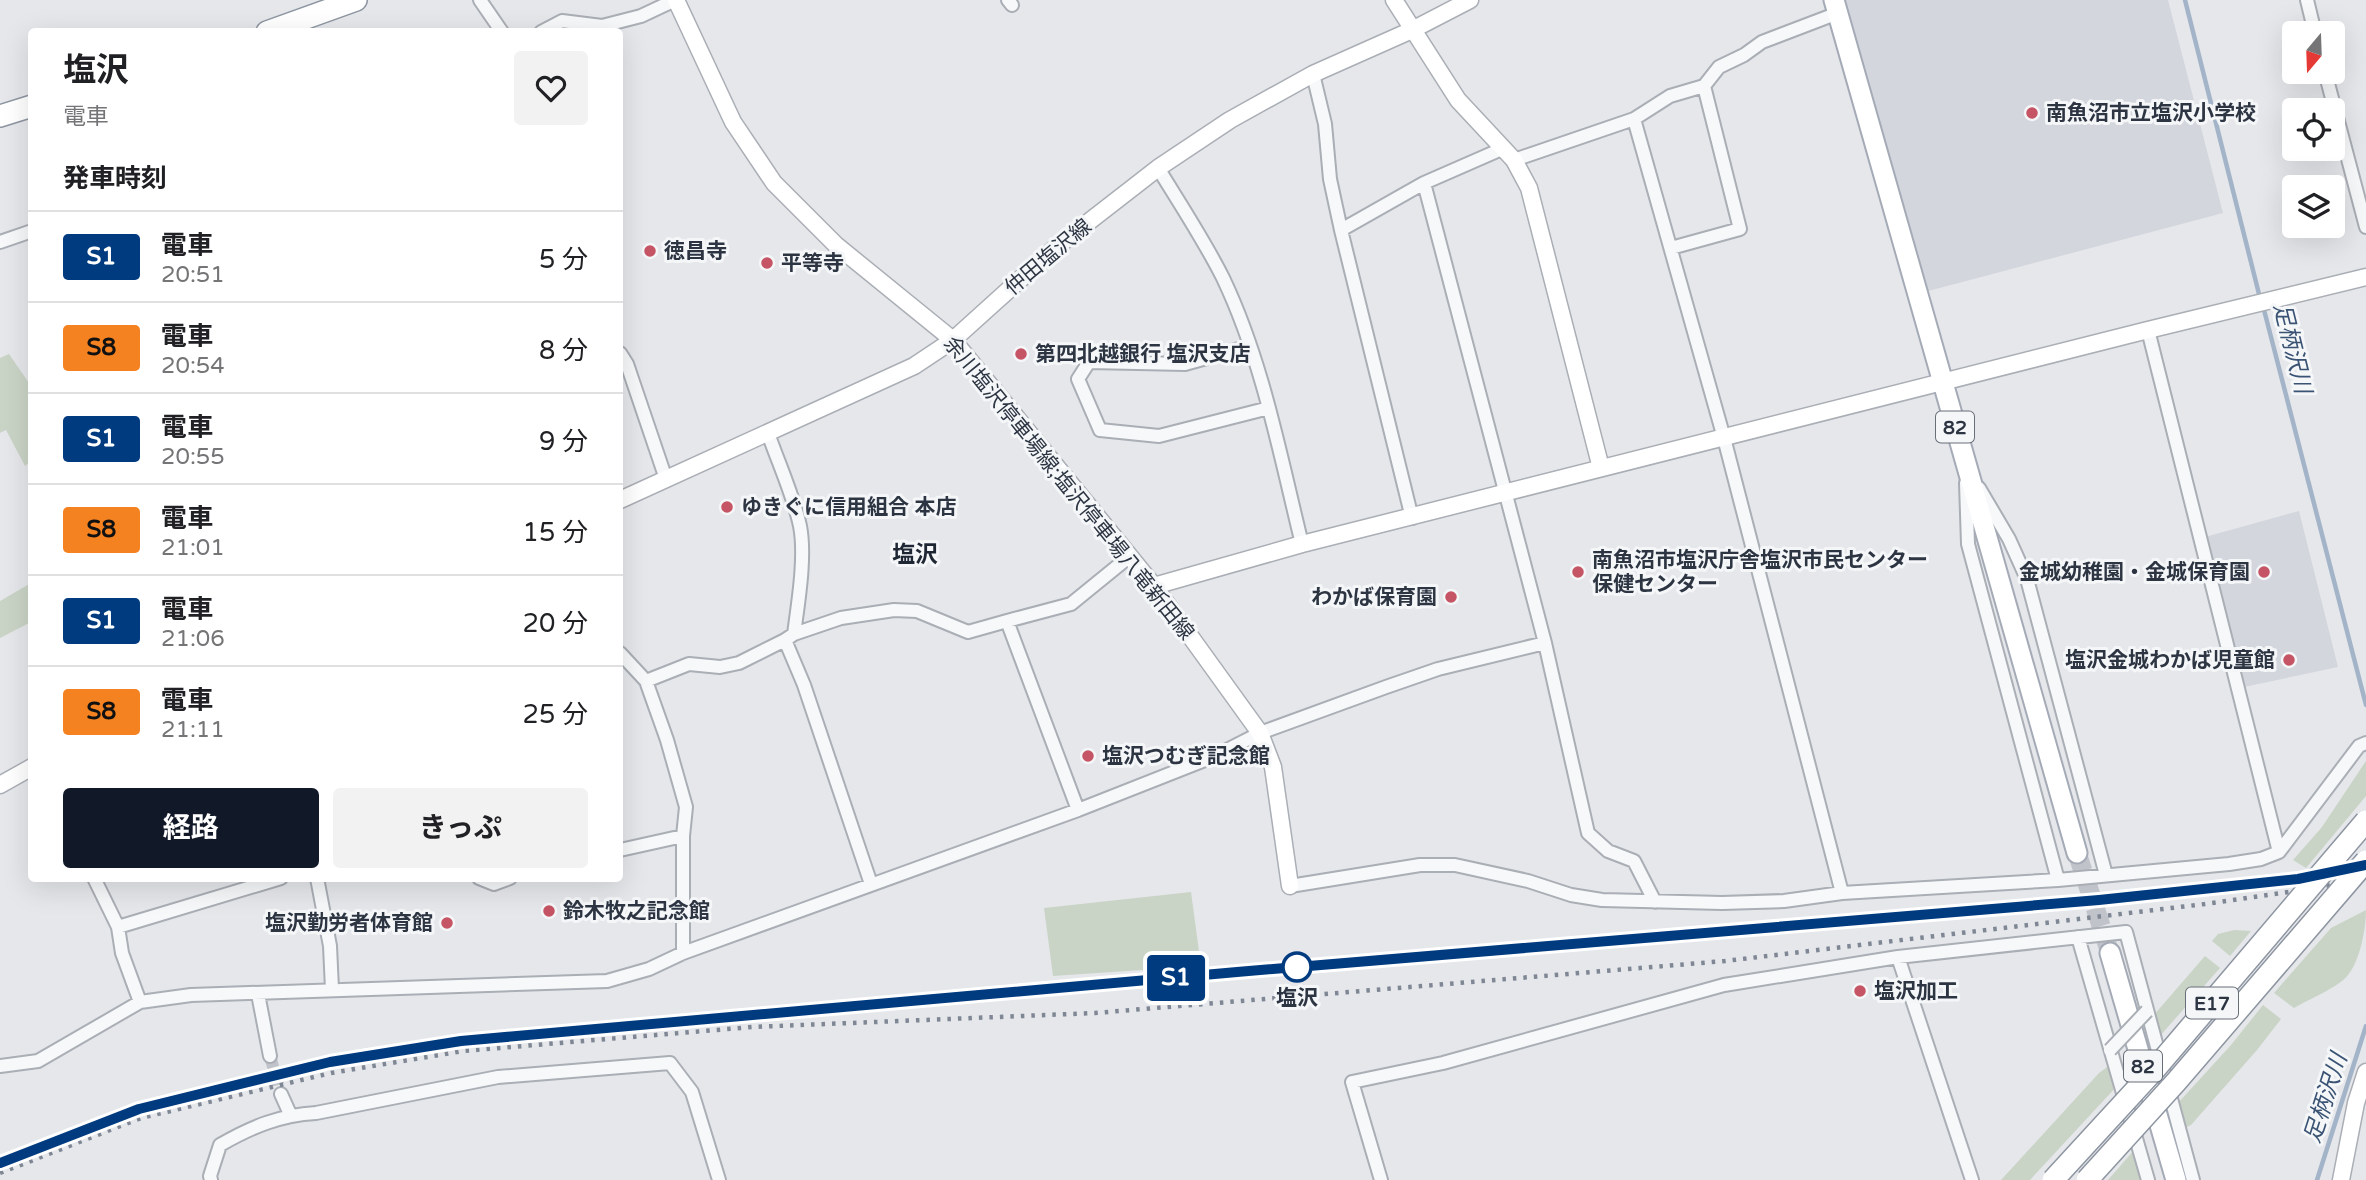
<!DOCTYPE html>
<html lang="ja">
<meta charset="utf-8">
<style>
:root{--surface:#fff;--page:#f2f2f2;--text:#202124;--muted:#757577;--line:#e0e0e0;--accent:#111827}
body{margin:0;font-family:"Varela Round","Noto Sans JP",sans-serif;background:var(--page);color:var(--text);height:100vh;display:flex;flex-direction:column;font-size:26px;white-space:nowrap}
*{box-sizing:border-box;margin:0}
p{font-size:23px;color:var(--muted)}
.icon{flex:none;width:38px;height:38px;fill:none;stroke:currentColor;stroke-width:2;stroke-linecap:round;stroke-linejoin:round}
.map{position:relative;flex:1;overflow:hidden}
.side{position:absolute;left:28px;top:28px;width:595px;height:854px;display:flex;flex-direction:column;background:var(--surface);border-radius:7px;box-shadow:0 7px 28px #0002}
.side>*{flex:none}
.badge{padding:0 14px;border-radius:5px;font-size:24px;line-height:46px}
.needle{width:46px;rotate:199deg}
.fabs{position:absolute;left:2282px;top:21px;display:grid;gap:14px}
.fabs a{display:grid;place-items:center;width:63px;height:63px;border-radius:7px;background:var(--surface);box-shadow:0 7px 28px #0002;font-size:35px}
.map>.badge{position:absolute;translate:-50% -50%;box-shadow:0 0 0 4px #fff}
h2{padding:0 35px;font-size:26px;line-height:63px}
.round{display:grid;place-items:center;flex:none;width:74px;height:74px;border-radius:7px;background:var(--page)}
.summary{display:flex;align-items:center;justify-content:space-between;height:119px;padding:0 35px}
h1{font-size:33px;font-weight:700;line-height:52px}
.cta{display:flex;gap:14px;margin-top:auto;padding:14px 35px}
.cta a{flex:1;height:80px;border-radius:7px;background:var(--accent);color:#fff;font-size:28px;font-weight:700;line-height:80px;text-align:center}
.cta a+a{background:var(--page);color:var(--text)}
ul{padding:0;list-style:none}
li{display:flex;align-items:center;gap:21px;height:91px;padding:0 35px;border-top:2px solid var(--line)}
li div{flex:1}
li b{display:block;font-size:26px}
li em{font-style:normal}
li .badge{min-width:77px;font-weight:700;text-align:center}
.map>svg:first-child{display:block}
.built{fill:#d3d6dd}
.green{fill:#cad4c6}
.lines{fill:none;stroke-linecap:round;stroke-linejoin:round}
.stream{stroke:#a3b4c8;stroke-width:4.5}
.street-tunnel{stroke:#c0c3c9;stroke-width:12;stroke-dasharray:12 6;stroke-linecap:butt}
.primary-tunnel{stroke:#c0c3c9;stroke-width:19;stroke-dasharray:19 10;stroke-linecap:butt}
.street-casing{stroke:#aaaeb5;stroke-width:16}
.secondary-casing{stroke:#aaaeb5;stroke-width:19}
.primary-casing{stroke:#a5abb6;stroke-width:23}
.highway-casing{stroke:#8d95a1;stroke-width:24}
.street{stroke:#f7f8fa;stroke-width:12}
.secondary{stroke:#fff;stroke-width:16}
.primary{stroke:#fff;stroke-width:19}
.highway{stroke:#fff;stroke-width:21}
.rail{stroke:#7f8794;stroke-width:4.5;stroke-dasharray:3.5 7;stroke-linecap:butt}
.street-bridge-casing{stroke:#aaaeb5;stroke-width:16;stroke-linecap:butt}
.highway-bridge-casing{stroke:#8d95a1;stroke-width:24;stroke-linecap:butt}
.street-bridge{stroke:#f7f8fa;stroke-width:12}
.highway-bridge{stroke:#fff;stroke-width:21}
.line-casing{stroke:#fff;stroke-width:16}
.line{stroke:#003b80;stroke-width:10}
.poi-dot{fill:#c55464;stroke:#f4f6f8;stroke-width:2.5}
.stop-dot{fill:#fff;stroke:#003b80;stroke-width:3.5}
.labels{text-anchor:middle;stroke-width:6;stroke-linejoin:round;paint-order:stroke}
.shield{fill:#f4f6f8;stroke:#696f79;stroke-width:2}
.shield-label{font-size:19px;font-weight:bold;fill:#2d3543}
.poi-label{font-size:21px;font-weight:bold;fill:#2d3543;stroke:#f4f6f8;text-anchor:start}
.street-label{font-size:21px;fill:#2d3543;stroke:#f4f6f8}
.stop-label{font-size:21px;font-weight:bold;fill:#2d3543;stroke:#f4f6f8}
.water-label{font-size:23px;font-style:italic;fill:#3a5374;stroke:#f4f6f8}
.neighbourhood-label{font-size:23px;font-weight:bold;fill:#1f2634;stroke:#f4f6f8}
</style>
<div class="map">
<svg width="2366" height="1180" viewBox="0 0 2366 1180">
<rect width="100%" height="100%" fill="#e5e7eb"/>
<!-- built -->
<path class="built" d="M 1834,0 L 2168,0 L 2223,213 L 1917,294 Z
M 2299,511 L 2338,667 L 2244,687 L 2205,537 Z"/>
<!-- green -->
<path class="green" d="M 9,354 L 31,386 L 31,461 L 25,466 L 6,430 L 0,433 L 0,358 Z
M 31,583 L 31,622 L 0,638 L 0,601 Z
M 2366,761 L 2366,796 L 2306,868 L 2293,860 L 2322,827 Z
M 1191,892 L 1201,966 L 1053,976 L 1044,908 Z
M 2366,910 C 2366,930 2359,969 2342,981 C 2328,992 2309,999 2294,1008 L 2274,993 L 2331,928 Z
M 2234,930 L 2251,931 L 2230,956 L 2212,941 L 2218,934 Z
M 2205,956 L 2220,968 L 2159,1037 L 2153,1016 Z
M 2263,1005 L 2281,1019 L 2257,1050 L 2191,1125 L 2185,1128 L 2178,1103 L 2231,1045 Z
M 2110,1065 L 2117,1086 L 2030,1180 L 2001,1180 L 2099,1073 Z
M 2135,1149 L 2144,1176 L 2140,1180 L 2108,1180 Z"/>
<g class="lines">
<!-- stream -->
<path class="stream" d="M 2185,0 L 2260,298
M 2263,306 L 2366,705
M 2317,1180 L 2366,1026"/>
<!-- street-tunnel -->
<path class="street-tunnel" d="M 270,1056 L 281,1094"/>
<!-- primary-tunnel -->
<path class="primary-tunnel" d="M 2077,853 L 2110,953"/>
<defs>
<path id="street" d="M 480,0 L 502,32
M 1008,0 L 1012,5
M 2307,0 L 2315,33
M 541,32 L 562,21 L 602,26 L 641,16 L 675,0
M 2325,72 L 2366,227
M 1313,74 L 1325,124 L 1330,179 L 1341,230 L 1412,518
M 1634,119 L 1724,438 L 1842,893
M 1514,160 L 1634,119 L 1670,96 L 1704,86 L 1719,67 L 1744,55 L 1762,42 L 1838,13
M 1158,168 C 1180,204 1204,240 1223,278 C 1263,362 1280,455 1302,544
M 1424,183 L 1545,643 L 1588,833 L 1608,851 L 1634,861 L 1655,902
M 1341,230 L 1424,183 L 1504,148
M 0,242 L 32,231
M 1671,248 L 1740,229 L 1704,86
M 2148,330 L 2279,852
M 1250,346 L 1185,364 L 1089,362 L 1078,379 L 1100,430 L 1159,436 L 1269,408
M 620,353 L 627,364 L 666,479
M 768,433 C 778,462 794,497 800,526 C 806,557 798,603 794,634 L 785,640 L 804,685 L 871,884
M 1966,483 L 1968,544 L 2058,880
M 1979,488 L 2009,539 L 2027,579 L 2106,875
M 1007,621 L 1071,604 L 1130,556
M 794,634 L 841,618 L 894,610 L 917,611 L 968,632 L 1007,621 L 1078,810
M 620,653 L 646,681 L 667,740 L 686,807 L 683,836 L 683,953
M 646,681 L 689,664 L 720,667 L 739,663 L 785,640
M 620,850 L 683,836
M 94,878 L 118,927 L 122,953 L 140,1002
M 317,878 L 330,946 L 332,989
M 479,878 L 494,884 L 510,878
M 1290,886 L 1420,865 L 1455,865 L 1528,881 L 1571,895 L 1602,900 L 1722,903 L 1784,901 L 1842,893 L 2058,880 L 2229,864 L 2261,859 L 2279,852 L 2359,746 L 2366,743
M 118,927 L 281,878
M 2078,937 L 2148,1180
M 1898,957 L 1972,1180
M 258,994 L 270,1056
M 0,1066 L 38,1061 L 140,1002 L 191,995 L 607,981 L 649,969 L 683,953 L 1078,810 L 1215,756 L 1260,733 L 1386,687 L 1438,669 L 1545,643
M 281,1094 L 290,1114
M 211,1180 L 210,1176 L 220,1145 C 251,1127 280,1115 316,1113 L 498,1077 L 670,1063 L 692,1092 L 719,1180
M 1381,1180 L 1352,1082 L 1443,1063 L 1724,985 L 1898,957 L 2126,932 L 2193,1180"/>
<path id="secondary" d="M 676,0 L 733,122 L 774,183 L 836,245 L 953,340 L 1154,586 L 1260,733 L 1273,767 L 1290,886
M 1394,0 L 1458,100 L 1514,160 L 1529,188 L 1601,468
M 620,500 L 914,366 L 953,340 L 1055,248 L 1158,168 L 1230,120 L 1313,74 L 1412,30 L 1470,0
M 1154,586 L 1302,544 L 2148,330 L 2366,277
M 0,785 L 32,767
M 2341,1180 L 2356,1103 L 2366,1072"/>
<path id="primary" d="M 1834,0 L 2077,853
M 2110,953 L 2176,1180"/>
<path id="highway" d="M 267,32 L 356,0
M 0,116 L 32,106"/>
</defs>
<!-- street casing -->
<use href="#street" class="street-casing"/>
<!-- secondary casing -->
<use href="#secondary" class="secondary-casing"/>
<!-- primary casing -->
<use href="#primary" class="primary-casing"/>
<!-- highway casing -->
<use href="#highway" class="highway-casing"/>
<!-- street -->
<use href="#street" class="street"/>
<!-- secondary -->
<use href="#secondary" class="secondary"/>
<!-- primary -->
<use href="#primary" class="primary"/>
<!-- highway -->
<use href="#highway" class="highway"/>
<!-- rail -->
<path class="rail" d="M 539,1034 L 1237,972 L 2016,908 L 2298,879 L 2366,865
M 0,1173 L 141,1118 L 331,1073 L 463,1051 L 752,1027 L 1095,1013 L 1725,961 L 2205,904 L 2310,889 L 2366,878"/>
<defs>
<path id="street-bridge" d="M 2110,1050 L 2147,1011"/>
<path id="highway-bridge" d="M 2053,1180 L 2155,1069 L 2366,821
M 2087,1180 L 2176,1082 L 2366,861"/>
</defs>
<!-- street-bridge casing -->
<use href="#street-bridge" class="street-bridge-casing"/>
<!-- highway-bridge casing -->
<use href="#highway-bridge" class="highway-bridge-casing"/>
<!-- street-bridge -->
<use href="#street-bridge" class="street-bridge"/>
<!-- highway-bridge -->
<use href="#highway-bridge" class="highway-bridge"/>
</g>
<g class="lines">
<defs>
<path id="line" d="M 0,1163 L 139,1109 L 330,1062 L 461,1041 L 1237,972 L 2099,900 L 2298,879 L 2366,865"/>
</defs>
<!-- line casing -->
<use href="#line" class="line-casing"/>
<!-- line -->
<use href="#line" class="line"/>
</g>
<!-- markers -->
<g class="poi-dot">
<circle cx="2032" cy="113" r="7"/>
<circle cx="650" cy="251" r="7"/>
<circle cx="767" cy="263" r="7"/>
<circle cx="1021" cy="354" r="7"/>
<circle cx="727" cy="507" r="7"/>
<circle cx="1578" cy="572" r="7"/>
<circle cx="2264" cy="572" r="7"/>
<circle cx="1451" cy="597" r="7"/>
<circle cx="2289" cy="660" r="7"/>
<circle cx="1088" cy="756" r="7"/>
<circle cx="549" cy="911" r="7"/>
<circle cx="447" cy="923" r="7"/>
<circle cx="1860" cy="991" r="7"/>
</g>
<circle class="stop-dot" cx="1297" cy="967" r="14"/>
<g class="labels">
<!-- shield labels -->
<g class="shield">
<rect x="1936" y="411.5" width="38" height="31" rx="5"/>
<rect x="2186" y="987.5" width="52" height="31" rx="5"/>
<rect x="2124" y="1050.5" width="38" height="31" rx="5"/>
</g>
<g class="shield-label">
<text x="1955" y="434">82</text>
<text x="2212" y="1010">E17</text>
<text x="2143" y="1073">82</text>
</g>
<!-- poi labels -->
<g class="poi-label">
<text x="2046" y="120">南魚沼市立塩沢小学校</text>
<text x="664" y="258">徳昌寺</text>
<text x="781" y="270">平等寺</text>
<text x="1035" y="361">第四北越銀行 塩沢支店</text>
<text x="741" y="514">ゆきぐに信用組合 本店</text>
<text x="1592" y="567">南魚沼市塩沢庁舎塩沢市民センター<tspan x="1592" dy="24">保健センター</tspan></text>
<text x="2250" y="579" text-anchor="end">金城幼稚園・金城保育園</text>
<text x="1437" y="604" text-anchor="end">わかば保育園</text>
<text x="2275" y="667" text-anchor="end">塩沢金城わかば児童館</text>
<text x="1102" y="763">塩沢つむぎ記念館</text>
<text x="563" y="918">鈴木牧之記念館</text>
<text x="433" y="930" text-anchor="end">塩沢勤労者体育館</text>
<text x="1874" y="998">塩沢加工</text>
</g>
<!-- street labels -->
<g class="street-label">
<text transform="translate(1048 257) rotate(-40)" y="7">仲田塩沢線</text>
<text transform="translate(1069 488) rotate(51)" y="7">余川塩沢停車場線;塩沢停車場八竜新田線</text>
</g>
<!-- stop labels -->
<g class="stop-label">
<text x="1297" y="1005">塩沢</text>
</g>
<!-- water labels -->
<g class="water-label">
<text transform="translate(2293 348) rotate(76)" y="8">足柄沢川</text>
<text transform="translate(2325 1098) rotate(-72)" y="8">足柄沢川</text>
</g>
<!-- neighbourhood labels -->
<g class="neighbourhood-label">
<text x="915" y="562">塩沢</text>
</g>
</g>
</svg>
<div class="fabs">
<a><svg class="needle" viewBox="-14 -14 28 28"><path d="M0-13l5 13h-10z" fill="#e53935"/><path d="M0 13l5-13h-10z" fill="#757577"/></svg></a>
<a><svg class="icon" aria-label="locate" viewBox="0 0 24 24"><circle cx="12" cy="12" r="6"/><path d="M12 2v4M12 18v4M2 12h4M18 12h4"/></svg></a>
<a><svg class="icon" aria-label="layers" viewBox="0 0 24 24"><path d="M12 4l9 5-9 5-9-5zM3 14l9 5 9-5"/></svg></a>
</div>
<b class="badge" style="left:1176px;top:978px;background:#003b80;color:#fff">S1</b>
<section class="side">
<div class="summary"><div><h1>塩沢</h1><p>電車</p></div><a class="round"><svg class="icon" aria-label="heart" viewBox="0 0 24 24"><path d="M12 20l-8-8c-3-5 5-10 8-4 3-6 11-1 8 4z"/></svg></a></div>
<h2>発車時刻</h2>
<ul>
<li><span class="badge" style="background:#003b80;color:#fff">S1</span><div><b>電車</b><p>20:51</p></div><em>5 分</em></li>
<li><span class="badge" style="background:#f58220;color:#111">S8</span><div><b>電車</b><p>20:54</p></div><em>8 分</em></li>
<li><span class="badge" style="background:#003b80;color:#fff">S1</span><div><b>電車</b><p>20:55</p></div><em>9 分</em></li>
<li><span class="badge" style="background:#f58220;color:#111">S8</span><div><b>電車</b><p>21:01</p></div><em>15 分</em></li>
<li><span class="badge" style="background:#003b80;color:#fff">S1</span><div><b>電車</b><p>21:06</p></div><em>20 分</em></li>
<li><span class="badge" style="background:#f58220;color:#111">S8</span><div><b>電車</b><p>21:11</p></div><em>25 分</em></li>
</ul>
<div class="cta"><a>経路</a><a>きっぷ</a></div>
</section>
</div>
